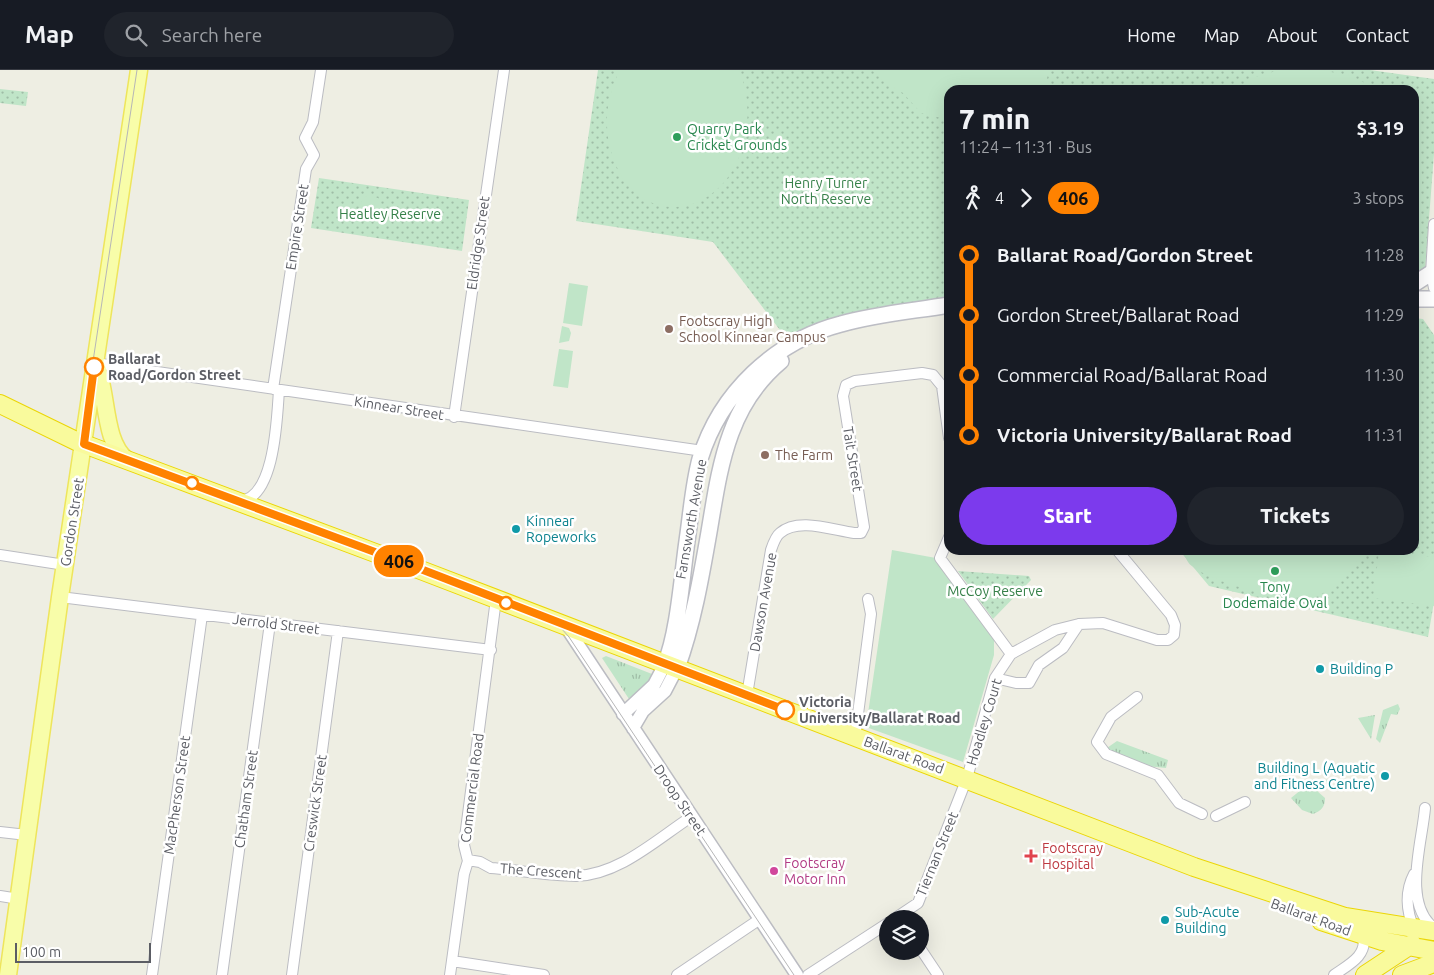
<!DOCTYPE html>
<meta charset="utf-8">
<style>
:root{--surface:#171b24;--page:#20242c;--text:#f1f3f6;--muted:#9ea1a6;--line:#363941;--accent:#7c3aed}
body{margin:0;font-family:Ubuntu,sans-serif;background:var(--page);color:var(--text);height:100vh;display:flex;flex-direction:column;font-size:19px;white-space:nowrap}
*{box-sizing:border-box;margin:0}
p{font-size:16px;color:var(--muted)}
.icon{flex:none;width:28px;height:28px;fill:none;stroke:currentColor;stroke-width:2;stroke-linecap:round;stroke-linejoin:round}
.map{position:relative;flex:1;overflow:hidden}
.drawer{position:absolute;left:944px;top:15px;width:475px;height:470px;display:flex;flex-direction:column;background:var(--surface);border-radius:15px;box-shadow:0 5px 20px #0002}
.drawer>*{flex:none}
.badge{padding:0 10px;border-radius:16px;font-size:18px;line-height:32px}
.buttons{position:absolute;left:879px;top:840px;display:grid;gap:10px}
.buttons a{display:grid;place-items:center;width:50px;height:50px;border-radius:50%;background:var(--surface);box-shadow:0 5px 20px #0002;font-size:25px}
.scale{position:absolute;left:15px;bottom:12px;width:136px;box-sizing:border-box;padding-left:5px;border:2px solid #5b5d64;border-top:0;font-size:14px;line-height:18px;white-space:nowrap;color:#5b5d64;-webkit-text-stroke:4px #fff;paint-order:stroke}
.map>.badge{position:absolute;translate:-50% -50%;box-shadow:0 0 0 2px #fff}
.legs{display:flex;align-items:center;gap:8px;height:55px;padding:0 15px;font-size:16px}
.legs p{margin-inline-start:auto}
.head{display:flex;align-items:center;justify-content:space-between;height:85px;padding:0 15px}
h1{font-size:28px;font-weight:800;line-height:38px}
.action{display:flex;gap:10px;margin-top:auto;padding:10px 15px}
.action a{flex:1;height:58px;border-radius:30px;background:var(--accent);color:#fff;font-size:20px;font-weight:800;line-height:58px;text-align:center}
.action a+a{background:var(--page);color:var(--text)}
ul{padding:0 15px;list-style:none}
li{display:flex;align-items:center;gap:18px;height:60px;font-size:19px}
li i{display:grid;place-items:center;width:8px;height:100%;margin:0 6px;background:currentColor}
li i::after{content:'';width:12px;height:12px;margin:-6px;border:4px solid;border-radius:50%;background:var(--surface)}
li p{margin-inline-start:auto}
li:first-child i{background:linear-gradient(#0000 50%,currentColor 0)}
li:last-child i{background:linear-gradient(currentColor 50%,#0000 0)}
header{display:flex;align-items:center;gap:30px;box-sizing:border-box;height:70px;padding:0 25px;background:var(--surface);border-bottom:1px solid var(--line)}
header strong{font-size:24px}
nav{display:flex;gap:28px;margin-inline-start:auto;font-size:18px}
.search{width:350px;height:45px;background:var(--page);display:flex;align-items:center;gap:12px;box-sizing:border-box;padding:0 18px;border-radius:28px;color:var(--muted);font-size:19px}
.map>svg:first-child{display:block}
.grass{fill:url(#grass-tufts)}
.park{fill:url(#park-dots)}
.garden{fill:#c0e5c8}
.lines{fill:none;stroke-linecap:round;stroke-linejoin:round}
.minor-casing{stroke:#bbbcc2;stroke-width:12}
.tertiary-casing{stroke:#bbbcc2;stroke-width:15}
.secondary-casing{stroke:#bcbdc4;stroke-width:18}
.primary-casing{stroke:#eee55c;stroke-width:19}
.trunk-casing{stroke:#ebd606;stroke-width:20}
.minor{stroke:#fff;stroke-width:10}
.tertiary{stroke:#fff;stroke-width:12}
.secondary{stroke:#fff;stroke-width:15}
.primary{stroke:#f8fda9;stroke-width:16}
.trunk{stroke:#f9fa9c;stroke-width:18}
.tram{stroke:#b6b6b7;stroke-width:1}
.line-1-casing{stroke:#fff;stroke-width:11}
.line-1{stroke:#ff8200;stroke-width:8}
.leisure-dot{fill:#2e9e5b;stroke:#fff;stroke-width:2}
.education-dot{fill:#8d6e63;stroke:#fff;stroke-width:2}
.stop-1-dot{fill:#fff;stroke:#ff8200;stroke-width:2.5}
.culture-dot{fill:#0f9aa8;stroke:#fff;stroke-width:2}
.health-dot{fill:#e0444e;stroke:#fff;stroke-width:2}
.hotel-dot{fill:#d1479c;stroke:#fff;stroke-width:2}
.labels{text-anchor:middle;stroke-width:5;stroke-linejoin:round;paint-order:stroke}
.leisure-label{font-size:14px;fill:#27864d;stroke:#fff;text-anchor:start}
.park-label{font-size:14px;fill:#368049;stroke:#fff}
.street-label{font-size:14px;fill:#5b5d64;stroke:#fff}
.education-label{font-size:14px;fill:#785e54;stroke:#fff;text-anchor:start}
.stop-label{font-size:14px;font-weight:bold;fill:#5b5d64;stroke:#fff;text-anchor:start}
.culture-label{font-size:14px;fill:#0d838f;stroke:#fff;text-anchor:start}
.health-label{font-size:14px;fill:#be3a42;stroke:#fff;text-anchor:start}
.hotel-label{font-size:14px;fill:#b23c85;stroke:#fff;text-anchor:start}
</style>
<header>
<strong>Map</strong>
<div class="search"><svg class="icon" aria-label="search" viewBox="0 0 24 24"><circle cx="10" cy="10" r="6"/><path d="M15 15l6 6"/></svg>Search here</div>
<nav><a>Home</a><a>Map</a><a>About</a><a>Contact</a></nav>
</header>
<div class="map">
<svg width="1434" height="905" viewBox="0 0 1434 905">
<defs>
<pattern id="grass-tufts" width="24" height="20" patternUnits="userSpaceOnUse" patternTransform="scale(1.25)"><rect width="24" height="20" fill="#c0e5c8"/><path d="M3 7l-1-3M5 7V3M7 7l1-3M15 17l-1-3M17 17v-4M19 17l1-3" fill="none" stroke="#9fbda6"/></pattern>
<pattern id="park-dots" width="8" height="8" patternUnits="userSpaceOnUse" patternTransform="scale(1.25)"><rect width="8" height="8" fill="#c0e5c8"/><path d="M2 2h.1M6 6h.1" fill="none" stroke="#9fbda6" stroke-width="1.8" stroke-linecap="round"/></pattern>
</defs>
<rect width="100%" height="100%" fill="#eeeee3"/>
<!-- grass -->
<path class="grass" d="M 606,586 L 652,604 L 649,613 L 629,629 L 602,588 Z
M 1398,634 L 1400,639 L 1397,645 L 1391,644 L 1380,673 L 1376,669 L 1383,640 Z
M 1375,645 L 1371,669 L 1358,648 Z
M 1117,671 L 1168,690 L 1166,698 L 1146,696 L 1104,680 Z
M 1309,709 L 1332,710 L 1316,720 L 1325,728 C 1325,737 1321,741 1313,744 L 1302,740 L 1291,728 L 1307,715 Z"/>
<!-- park -->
<path class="park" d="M 598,0 L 1370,0 L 1434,9 L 1434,84 L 1425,200 L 1414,210 L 1414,20 L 949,20 L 949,226 C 891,236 840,243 786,268 L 713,172 L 576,151 Z
M 0,19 L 28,22 L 26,36 L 0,33 Z
M 319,108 L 469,130 L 462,181 L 311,158 Z
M 1414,248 L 1423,249 L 1434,265 L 1434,532 L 1428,567 L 1209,516 L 1179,480 L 1414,480 Z
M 958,501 L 1029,506 L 1031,510 L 993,549 Z"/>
<!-- garden -->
<path class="garden" d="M 620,0 L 739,0 C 759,47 744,118 690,135 C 674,139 656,137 643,128 C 626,117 616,100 611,81 C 603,54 607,25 620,0 Z
M 872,0 L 1048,0 L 1046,20 L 949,20 L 949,50 L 921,43 L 903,23 L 886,13 Z
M 1279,0 L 1319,0 L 1349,5 L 1379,20 L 1238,20 L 1252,8 Z
M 1414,69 C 1423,91 1426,123 1414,144 Z
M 368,125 L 378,128 L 381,140 L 375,150 L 365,153 C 356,143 357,133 368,125 Z
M 569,213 L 588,216 L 582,256 L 563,253 Z
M 562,256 L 569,258 L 571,263 L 569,271 L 559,273 Z
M 559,279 L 573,281 L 568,318 L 553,316 Z
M 892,480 L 936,488 L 994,568 L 994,585 L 963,692 L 866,657 Z
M 1182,480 L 1366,480 C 1354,496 1336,520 1316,526 C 1290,534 1212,513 1192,496 C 1187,493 1185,485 1182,480 Z
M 1379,482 L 1434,487 L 1434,536 L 1373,528 Z"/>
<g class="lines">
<defs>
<path id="minor" d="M 1434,154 L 1431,203 L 1434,218
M 95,293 L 703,381
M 273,319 L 306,99 L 314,85 L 305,68 L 313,52 L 321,0
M 454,347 L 504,0
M 239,431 C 275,430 277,347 279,320
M 949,467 L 940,488 L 1011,584
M 0,485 L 65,495
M 60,527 L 491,580
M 995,608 L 1016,613 L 1029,613 L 1039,595 L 1063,578 L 1079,554
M 747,625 L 771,480 C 773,474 776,466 780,463 C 798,447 832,460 854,463 L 861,463 L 864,457 L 843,326 L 846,315 L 855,311 L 922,303 L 933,305 L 942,316 L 949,368
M 1137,627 L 1111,647 L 1097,672 L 1106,684 L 1158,705 L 1179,733 L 1202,744
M 855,667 L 871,544 L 868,529
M 1425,738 C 1422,774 1402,833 1434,858
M 1216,746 L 1245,732
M 0,762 L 27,765
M 468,790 L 480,792 L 491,798 C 519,800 548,806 576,806 C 619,805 657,769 691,747
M 1414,804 C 1405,821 1406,841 1414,858
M 0,826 L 19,829
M 894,849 L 918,833 L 967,708 L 995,608 L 1011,584 L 1055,560 L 1079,554 L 1103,553 L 1157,570 L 1168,570 L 1174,565 L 1175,555 L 1171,545 L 1117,480
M 920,878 L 938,905
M 452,891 L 544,905
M 152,905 L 202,545
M 222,905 L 270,553
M 292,905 L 338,561
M 450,905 L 464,804 L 468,791 L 464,775 L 496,529
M 677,905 L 760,849
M 808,905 L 888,853
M 1334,905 C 1348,895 1368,886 1363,866"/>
<path id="tertiary" d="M 565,555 L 797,905
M 623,644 L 654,615 L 665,594
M 633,658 L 643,641 L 665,621 L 677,598"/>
<path id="secondary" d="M 1414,214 L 1431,203
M 1414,229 L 1434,229
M 665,594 C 678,564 682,506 687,471 C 691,444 693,415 700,389 C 720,323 775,271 841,254 C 876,244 913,241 949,235
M 677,598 C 693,554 701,508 709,462 C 720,397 727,336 781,291"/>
<path id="primary" d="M 96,295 C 108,323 103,372 127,390
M 8,905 L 60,527 L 139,0"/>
<path id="trunk" d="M 0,334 L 76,371 L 418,499 L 1194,797 L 1345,847 L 1434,861
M 1321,851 L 1382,871 L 1434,881
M 1365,905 L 1412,874
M 1402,905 L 1434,893"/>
</defs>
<!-- minor casing -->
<use href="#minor" class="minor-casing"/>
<!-- tertiary casing -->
<use href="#tertiary" class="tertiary-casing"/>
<!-- secondary casing -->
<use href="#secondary" class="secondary-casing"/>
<!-- primary casing -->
<use href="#primary" class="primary-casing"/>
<!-- trunk casing -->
<use href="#trunk" class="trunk-casing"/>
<!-- minor -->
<use href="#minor" class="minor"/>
<!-- tertiary -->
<use href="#tertiary" class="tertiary"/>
<!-- secondary -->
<use href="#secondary" class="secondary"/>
<!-- primary -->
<use href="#primary" class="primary"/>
<!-- trunk -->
<use href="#trunk" class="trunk"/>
<!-- tram -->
<path class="tram" d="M 137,0 L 84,351 C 83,366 89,374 101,381 L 561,558 L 569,567 L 794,905"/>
</g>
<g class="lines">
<defs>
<path id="line-1" d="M 94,297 L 84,374 L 418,498 L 785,640"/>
</defs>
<!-- line-1 casing -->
<use href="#line-1" class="line-1-casing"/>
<!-- line-1 -->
<use href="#line-1" class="line-1"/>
</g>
<!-- markers -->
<g class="leisure-dot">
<circle cx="677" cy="67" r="5"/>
<circle cx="1275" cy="501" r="5"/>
</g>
<g class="education-dot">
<circle cx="669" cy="259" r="5"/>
<circle cx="765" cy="385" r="5"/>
</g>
<g class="stop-1-dot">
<circle cx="94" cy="297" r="9"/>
<circle cx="192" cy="413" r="6"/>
<circle cx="506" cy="533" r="6"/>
<circle cx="785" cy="640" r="9"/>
</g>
<g class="culture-dot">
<circle cx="516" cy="459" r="5"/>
<circle cx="1320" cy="599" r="5"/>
<circle cx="1385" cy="706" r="5"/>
<circle cx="1165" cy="850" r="5"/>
</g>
<path class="health-dot" d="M1028.5 778.5h5v5h5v5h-5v5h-5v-5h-5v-5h5z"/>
<circle class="hotel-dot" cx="774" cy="801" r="5"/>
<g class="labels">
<!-- leisure labels -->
<g class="leisure-label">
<text x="687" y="64">Quarry Park<tspan x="687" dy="16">Cricket Grounds</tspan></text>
<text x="1275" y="522" text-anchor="middle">Tony<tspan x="1275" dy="16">Dodemaide Oval</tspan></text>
</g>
<!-- park labels -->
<g class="park-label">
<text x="826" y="118">Henry Turner<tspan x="826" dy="16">North Reserve</tspan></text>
<text x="390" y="149">Heatley Reserve</text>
<text x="995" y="526">McCoy Reserve</text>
</g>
<!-- street labels -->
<g class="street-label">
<text transform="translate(297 157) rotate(-81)" y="5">Empire Street</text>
<text transform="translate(478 173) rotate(-82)" y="5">Eldridge Street</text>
<text transform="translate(399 338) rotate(9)" y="5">Kinnear Street</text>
<text transform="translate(853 389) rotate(81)" y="5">Tait Street</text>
<text transform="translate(691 449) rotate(-80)" y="5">Farnsworth Avenue</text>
<text transform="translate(72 452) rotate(-81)" y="5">Gordon Street</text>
<text transform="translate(763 532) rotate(-80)" y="5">Dawson Avenue</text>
<text transform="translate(276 554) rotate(7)" y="5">Jerrold Street</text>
<text transform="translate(984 652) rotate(-73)" y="5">Hoadley Court</text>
<text transform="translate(904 685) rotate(20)" y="5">Ballarat Road</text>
<text transform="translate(472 718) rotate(-83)" y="5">Commercial Road</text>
<text transform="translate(177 725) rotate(-82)" y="5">MacPherson Street</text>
<text transform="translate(246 729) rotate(-82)" y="5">Chatham Street</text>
<text transform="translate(680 730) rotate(56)" y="5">Droop Street</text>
<text transform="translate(315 733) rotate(-82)" y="5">Creswick Street</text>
<text transform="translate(937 784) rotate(-68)" y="5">Tiernan Street</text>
<text transform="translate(541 801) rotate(4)" y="5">The Crescent</text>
<text transform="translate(1311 847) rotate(20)" y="5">Ballarat Road</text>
</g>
<!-- education labels -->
<g class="education-label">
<text x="679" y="256">Footscray High<tspan x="679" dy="16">School Kinnear Campus</tspan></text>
<text x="775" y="390">The Farm</text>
</g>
<!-- stop labels -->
<g class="stop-label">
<text x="108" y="294">Ballarat<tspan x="108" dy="16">Road/Gordon Street</tspan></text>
<text x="799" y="637">Victoria<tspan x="799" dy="16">University/Ballarat Road</tspan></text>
</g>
<!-- culture labels -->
<g class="culture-label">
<text x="526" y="456">Kinnear<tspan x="526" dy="16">Ropeworks</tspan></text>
<text x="1330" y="604">Building P</text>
<text x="1375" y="703" text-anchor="end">Building L (Aquatic<tspan x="1375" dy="16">and Fitness Centre)</tspan></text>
<text x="1175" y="847">Sub-Acute<tspan x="1175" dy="16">Building</tspan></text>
</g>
<!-- health labels -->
<g class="health-label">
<text x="1042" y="783">Footscray<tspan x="1042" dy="16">Hospital</tspan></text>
</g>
<!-- hotel labels -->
<g class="hotel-label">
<text x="784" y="798">Footscray<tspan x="784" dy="16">Motor Inn</tspan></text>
</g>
</g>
</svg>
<div class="buttons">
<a><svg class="icon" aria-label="layers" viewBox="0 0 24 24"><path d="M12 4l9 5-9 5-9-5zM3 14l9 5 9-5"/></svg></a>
</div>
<div class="scale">100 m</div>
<b class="badge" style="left:399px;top:491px;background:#ff8200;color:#111">406</b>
<section class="drawer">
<div class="head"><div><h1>7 min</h1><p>11:24 – 11:31 · Bus</p></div><b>$3.19</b></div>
<div class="legs"><svg class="icon" aria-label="walk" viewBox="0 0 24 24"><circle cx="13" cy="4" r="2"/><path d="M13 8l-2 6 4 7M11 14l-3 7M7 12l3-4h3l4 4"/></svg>4<svg class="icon" aria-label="forward" viewBox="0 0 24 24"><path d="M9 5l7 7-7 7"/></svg><b class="badge" style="background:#ff8200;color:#111">406</b><p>3 stops</p></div>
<ul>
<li><i style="color:#ff8200"></i><b>Ballarat Road/Gordon Street</b><p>11:28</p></li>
<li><i style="color:#ff8200"></i><span>Gordon Street/Ballarat Road</span><p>11:29</p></li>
<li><i style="color:#ff8200"></i><span>Commercial Road/Ballarat Road</span><p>11:30</p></li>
<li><i style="color:#ff8200"></i><b>Victoria University/Ballarat Road</b><p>11:31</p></li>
</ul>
<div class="action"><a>Start</a><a>Tickets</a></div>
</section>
</div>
